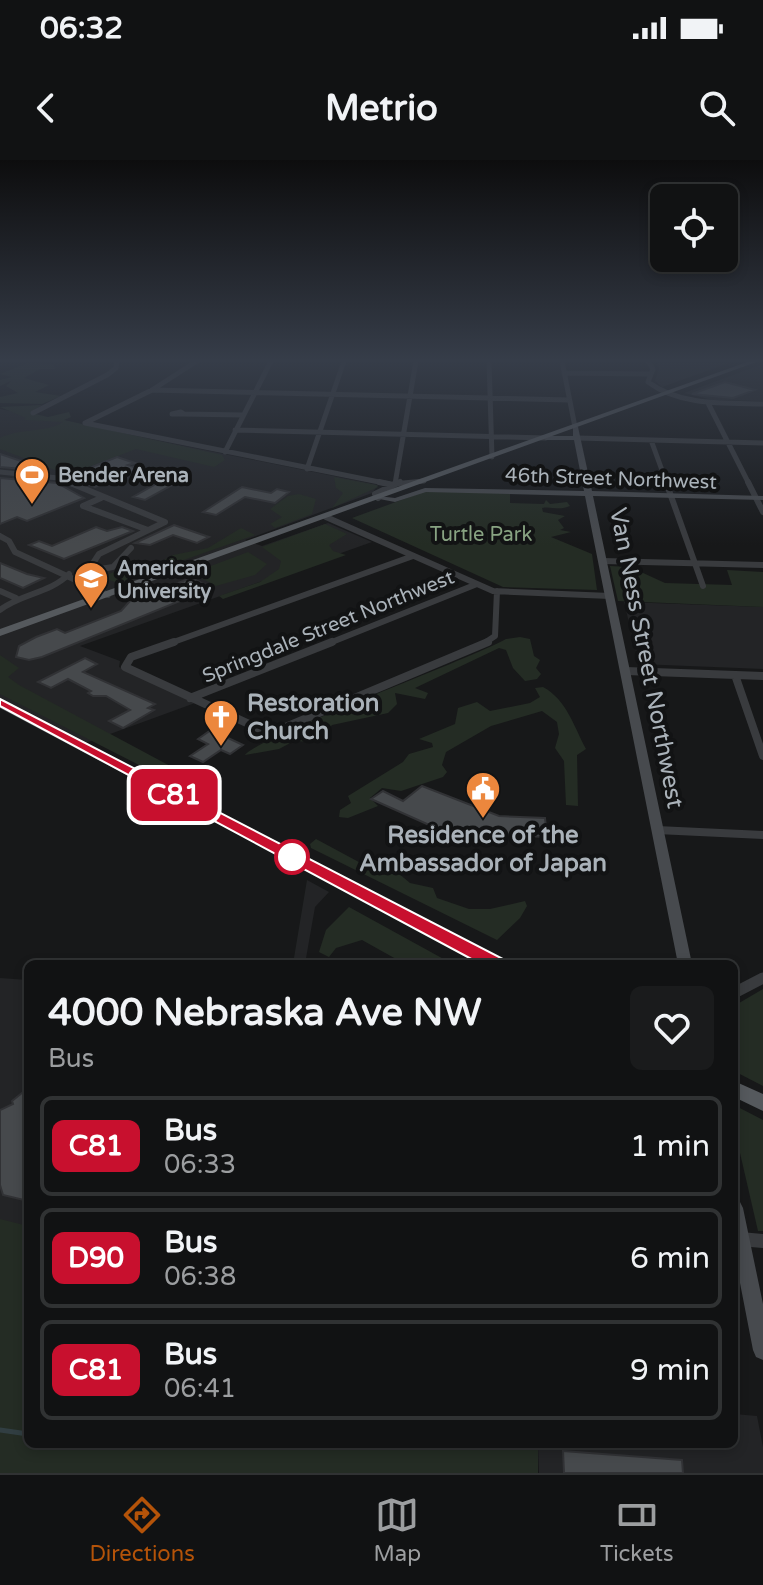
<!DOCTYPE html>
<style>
:root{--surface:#111213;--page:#1a1b1c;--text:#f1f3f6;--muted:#9c9ea0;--line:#303233;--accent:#b45309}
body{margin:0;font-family:"Varela Round",sans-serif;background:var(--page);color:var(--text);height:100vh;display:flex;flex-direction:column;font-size:30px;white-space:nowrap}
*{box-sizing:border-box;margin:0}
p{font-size:26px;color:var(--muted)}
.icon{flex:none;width:44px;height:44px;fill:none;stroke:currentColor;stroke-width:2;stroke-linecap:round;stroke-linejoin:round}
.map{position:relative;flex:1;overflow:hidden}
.panel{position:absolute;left:24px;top:800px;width:714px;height:488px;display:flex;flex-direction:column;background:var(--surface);border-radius:12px;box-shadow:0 4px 12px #0003,0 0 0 2px var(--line)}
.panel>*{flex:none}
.badge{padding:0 16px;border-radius:12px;font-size:28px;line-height:52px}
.controls{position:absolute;left:650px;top:24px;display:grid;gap:16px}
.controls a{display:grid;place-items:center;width:88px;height:88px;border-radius:12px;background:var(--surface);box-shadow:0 4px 12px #0003,0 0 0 2px var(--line);font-size:40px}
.map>.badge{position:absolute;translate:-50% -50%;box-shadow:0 0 0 4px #fff}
.round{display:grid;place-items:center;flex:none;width:84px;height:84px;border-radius:12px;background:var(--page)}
.summary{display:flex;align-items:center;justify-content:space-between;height:136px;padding:0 24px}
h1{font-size:38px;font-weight:800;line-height:60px}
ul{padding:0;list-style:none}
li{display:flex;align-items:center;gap:24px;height:100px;margin:0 16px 12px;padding:0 8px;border:4px solid var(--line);border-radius:12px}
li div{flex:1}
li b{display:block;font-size:30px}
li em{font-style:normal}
li .badge{min-width:88px;font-weight:700;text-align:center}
.status{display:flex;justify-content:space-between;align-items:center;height:56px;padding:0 40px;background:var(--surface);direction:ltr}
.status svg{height:22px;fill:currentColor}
header{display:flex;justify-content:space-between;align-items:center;height:104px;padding:0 24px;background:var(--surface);font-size:36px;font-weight:800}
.menu{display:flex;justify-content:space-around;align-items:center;height:112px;border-top:2px solid var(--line);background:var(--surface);font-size:22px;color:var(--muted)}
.menu a{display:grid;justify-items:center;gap:4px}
.menu .active{color:var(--accent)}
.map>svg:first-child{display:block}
.built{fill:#232426}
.green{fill:#242c24}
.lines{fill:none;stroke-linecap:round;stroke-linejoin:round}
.stream{stroke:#313e42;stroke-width:5}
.building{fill:#46494c;stroke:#313235;stroke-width:2}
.street-far4{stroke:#393b3e;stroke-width:5}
.street-far3{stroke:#393b3e;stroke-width:6}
.street-far2{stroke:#393b3e;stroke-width:8}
.street-far1{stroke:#393b3e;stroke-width:11}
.street{stroke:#393b3e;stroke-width:14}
.secondary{fill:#474a4e;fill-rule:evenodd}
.primary{fill:#55595d;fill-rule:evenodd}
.line{fill:#c8102e;stroke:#fff;stroke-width:2}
.stop-dot{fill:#fff;stroke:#c8102e;stroke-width:4}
.labels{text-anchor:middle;stroke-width:8;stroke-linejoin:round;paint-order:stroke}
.far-poi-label{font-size:20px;font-weight:bold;fill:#aab2b9;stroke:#121314;text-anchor:start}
.far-street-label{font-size:20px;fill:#aab2b9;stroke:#121314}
.far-park-label{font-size:20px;fill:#88a382;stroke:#121314}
.street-label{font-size:24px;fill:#aab2b9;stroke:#121314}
.poi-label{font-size:24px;font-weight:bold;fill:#aab2b9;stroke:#121314;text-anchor:start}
</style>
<div class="status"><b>06:32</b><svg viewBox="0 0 49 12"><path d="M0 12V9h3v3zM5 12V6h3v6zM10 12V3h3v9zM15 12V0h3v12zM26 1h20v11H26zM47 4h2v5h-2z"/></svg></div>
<header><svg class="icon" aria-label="back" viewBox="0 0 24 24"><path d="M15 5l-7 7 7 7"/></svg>Metrio<svg class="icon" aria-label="search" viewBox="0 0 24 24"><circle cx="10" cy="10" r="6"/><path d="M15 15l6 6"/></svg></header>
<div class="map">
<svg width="763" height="1313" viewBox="0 0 763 1313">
<rect width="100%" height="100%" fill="#171819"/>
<!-- built -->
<path class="built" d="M 656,201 L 735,201 L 662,227 L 655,221 L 659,208 Z
M 763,204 L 763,241 L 713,240 L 684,233 Z
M 0,249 L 378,325 L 372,333 L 245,380 L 262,386 L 328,363 L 372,382 L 80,486 L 120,501 L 119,507 L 195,543 L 80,585 L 0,543 Z
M 624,442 L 763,447 L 763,509 L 639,504 Z
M 307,720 L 329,732 L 315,747 L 305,804 L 293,804 Z
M 0,818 L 28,820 L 28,1068 L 0,1062 Z
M 734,1254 L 757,1256 L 763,1287 L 763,1313 L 539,1313 L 538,1284 L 734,1284 Z"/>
<!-- green -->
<path class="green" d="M 28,203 L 53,204 L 55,209 L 40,209 L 24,218 L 49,225 L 35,232 L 61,236 L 42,244 L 0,243 L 0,237 L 18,233 L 6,226 L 11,221 L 0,226 L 0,220 L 12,217 L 0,214 Z
M 42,245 L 31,253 L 48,257 L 69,252 L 71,257 L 64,260 L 222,295 L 225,300 L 214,307 L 136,289 L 68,315 L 0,289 L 0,278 C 19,268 47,273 63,262 L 24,260 L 26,258 L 0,247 Z
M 334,317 L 376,325 L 378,327 L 332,348 L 343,333 L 336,328 Z
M 426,331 L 510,333 L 510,343 L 544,344 L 546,340 L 550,344 L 567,342 L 570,346 C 559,351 551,346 542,348 L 543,352 L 565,356 L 558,360 L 564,368 L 560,370 L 571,372 L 551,377 L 592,394 L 597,430 L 503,427 L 352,358 Z
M 299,334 L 316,339 L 312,354 L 275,368 L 270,364 L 282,357 L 270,349 L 288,336 Z
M 325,364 L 347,374 L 329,385 L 333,391 L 346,395 L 223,439 L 219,436 L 260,422 L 279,409 L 281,401 L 262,387 Z
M 241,368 L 255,375 L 118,423 L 101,417 L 125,408 L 150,408 L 173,395 L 208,388 Z
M 248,392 L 267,404 L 255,415 L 216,426 L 192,413 Z
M 610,406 L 630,407 L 665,423 L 732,425 L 727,410 L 763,412 L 763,447 L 618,441 Z
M 520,477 L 530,479 L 534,496 L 540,500 L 536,508 L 541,514 L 537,519 L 525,521 L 513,508 L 506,490 L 499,488 L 415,528 L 428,533 L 425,539 L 395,533 L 397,544 L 388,553 L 332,565 L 315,582 L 294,581 L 279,589 L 245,595 C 256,578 466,501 506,479 Z
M 0,495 L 19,508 L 8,517 L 19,525 L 200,622 L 186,629 L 0,534 Z
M 543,527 C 567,540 574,567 586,589 L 577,595 L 578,646 L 566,645 L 564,601 L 555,588 L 559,574 L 557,562 L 542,551 L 491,566 L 446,592 L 442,605 L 447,612 L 443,617 L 401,631 L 382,628 L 370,638 L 378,646 L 348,658 L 339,657 L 340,650 L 351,643 L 348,636 L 403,602 L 409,594 L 433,587 L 432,583 L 419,579 L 455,564 L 458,548 L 477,542 L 490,551 L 530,543 L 540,537 L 535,528 Z
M 316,679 L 383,715 L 398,713 L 410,723 L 433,728 L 437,738 L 469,749 L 490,749 L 525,741 L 527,746 L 520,758 L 497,780 L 311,688 L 310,684 Z
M 349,747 L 449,802 L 405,804 L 362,780 L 336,788 L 329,797 L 319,792 L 326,770 Z
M 763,829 L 763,926 L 734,911 L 734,846 Z
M 734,945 L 763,960 L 763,1071 L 758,1071 L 734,967 Z
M 0,1059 L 28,1066 L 28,1284 L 538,1284 L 538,1313 L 0,1313 Z"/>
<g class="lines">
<!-- stream -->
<path class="stream" d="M 0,1270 L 28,1274"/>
</g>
<!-- building -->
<path class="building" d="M 725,222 L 755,230 L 733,238 L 692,234 Z
M 0,294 L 36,306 L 46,311 L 0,307 Z
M 117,297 L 135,303 L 128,305 L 140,309 L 95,327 L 69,316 Z
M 0,318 L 57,323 L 84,338 L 27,361 L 17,357 L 0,364 Z
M 163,320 L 176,323 L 145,340 L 133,337 Z
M 242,327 L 271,333 L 277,329 L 289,332 L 275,343 L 245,337 L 216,355 L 203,352 Z
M 174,365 L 209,377 L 197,383 L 173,375 L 150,385 L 135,383 Z
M 96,367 L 107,371 L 122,367 L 133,371 L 64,399 L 29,385 L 39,381 L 52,386 Z
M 0,403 L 27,414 L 44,418 L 23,428 L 0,418 Z
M 191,418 L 212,428 L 42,497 L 29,500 L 16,497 L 19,486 L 36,477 L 57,469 L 65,473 L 121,451 L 130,441 Z
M 85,498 L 97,504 L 83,512 L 155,544 L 148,548 L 154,550 L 123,568 L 109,561 L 130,550 L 106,536 L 93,536 L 88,533 L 91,531 L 68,519 L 51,528 L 38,522 Z
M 211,570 L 243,585 L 230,594 L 221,590 L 203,602 L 190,596 L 208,584 L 198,579 Z
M 422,626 L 499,656 L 545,658 L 547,677 L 472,674 L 482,678 L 474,685 L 371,639 L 383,631 L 403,641 Z
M 28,928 L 28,1041 L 3,1035 L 0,1025 L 0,950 L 13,944 L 12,941 Z
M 563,1291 L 682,1300 L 683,1313 L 564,1313 Z"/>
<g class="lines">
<!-- street-far4 -->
<path class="street-far4" d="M 489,201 L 492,297
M 562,201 L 575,267
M 648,201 L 653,209 L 648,222 C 680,246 725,243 763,244
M 564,213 L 651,214
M 152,230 L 569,240
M 708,243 L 749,324
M 181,252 L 184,254 L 172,254 Z
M 33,253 L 107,215 L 116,208 L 117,201
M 184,254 L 243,255
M 85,263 L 389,324
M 85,263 L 152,230 L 197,201
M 235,270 L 546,278
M 578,278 L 763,283
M 651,280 L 667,324
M 225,292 L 271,201
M 307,309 L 344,201
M 0,312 L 58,318 L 73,324
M 393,324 L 424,321
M 395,324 L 416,201"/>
<!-- street-far3 -->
<path class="street-far3" d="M 68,322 L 165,362 L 99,394 L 82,420
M 379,322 L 393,325
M 666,322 L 703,426
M 748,322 L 763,352
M 101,338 L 83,346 L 148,370
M 378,338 L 375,334 L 400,322
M 326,357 L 493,431 L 610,436
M 0,376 L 9,381 L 15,392 L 108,435
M 603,401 L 763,405
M 87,411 L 113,407 L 131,388
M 0,431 L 16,438
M 0,450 C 22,433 49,434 69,414
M 168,484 L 413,396
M 327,484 L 477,424
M 483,484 L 495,476 L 497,431"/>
<!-- street-far2 -->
<path class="street-far2" d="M 174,482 L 131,497 L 125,507 L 262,570 L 276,571 L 488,482
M 626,511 L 763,516
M 735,515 L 763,596
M 190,538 L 332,482
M 657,670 L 763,675"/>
<!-- street-far1 -->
<path class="street-far1" d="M 734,833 L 763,818"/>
<!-- street -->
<path class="street" d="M 740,1079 L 763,1081"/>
<!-- secondary -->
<path class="secondary" d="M 573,266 L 578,267 L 592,331 L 763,336 L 763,340 L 593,336 L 692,804 L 678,804 L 585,336 L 426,332 L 395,342 L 374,338 L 378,336 L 395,338 L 425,328 L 584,331 L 574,280 L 546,280 L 543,278 L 546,276 L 573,276 Z
M 734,1040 L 740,1042 L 743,1048 L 763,1144 L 763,1200 L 756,1197 L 753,1190 L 734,1092 Z"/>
<!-- primary -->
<path class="primary" d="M 750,201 L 759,201 L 0,476 L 0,469 Z
M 0,539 L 503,800 L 505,804 L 483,804 L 0,548 Z
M 734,921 L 763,934 L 763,951 L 734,937 Z"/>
</g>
<!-- sky -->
<linearGradient id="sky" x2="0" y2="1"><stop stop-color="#0d0d0e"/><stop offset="0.52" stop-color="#363d49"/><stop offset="1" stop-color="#363d49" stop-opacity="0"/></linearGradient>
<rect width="763" height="385" fill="url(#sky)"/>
<!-- line -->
<path class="line" d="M 0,539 L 503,799 L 506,804 L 497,811 L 490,809 L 0,546 Z"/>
<!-- icons -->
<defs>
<symbol id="stadium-pin" viewBox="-11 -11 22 30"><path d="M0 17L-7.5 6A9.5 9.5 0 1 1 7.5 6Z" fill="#ec873d" stroke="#121314"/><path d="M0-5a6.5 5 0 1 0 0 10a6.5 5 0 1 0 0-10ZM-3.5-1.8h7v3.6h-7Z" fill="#fff"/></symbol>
<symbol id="university-pin" viewBox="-11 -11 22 30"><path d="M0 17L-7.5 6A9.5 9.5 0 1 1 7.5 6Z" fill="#ec873d" stroke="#121314"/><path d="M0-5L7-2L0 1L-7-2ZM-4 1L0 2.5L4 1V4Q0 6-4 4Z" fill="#fff"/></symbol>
<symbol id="church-pin" viewBox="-11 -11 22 30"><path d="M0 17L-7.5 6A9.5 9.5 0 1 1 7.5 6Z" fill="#ec873d" stroke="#121314"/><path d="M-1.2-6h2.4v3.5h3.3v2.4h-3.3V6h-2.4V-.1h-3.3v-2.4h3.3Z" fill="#fff"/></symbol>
<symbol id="civic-pin" viewBox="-11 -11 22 30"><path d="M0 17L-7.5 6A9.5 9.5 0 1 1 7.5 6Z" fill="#ec873d" stroke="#121314"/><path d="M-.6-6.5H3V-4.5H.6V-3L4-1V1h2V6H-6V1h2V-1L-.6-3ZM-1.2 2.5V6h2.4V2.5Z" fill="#fff"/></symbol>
</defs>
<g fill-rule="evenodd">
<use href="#stadium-pin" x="12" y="295" width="40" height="54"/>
<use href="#university-pin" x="71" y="399" width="40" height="54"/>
<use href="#church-pin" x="201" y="537" width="40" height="54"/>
<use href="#civic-pin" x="463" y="609" width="40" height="54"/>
</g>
<!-- markers -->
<circle class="stop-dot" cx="292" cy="697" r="16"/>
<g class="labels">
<!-- far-poi labels -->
<g class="far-poi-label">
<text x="58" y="322">Bender Arena</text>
<text x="117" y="415">American<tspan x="117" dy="23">University</tspan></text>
</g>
<!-- far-street labels -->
<g class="far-street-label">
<text transform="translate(611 318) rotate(2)" y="7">46th Street Northwest</text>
<text transform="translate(328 466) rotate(-22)" y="7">Springdale Street Northwest</text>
</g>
<!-- far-park labels -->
<g class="far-park-label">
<text x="481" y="381">Turtle Park</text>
</g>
<!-- street labels -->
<g class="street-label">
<text transform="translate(647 498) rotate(79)" y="8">Van Ness Street Northwest</text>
</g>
<!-- poi labels -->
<g class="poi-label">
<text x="247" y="551">Restoration<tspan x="247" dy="28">Church</tspan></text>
<text x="483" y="683" text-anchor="middle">Residence of the<tspan x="483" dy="28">Ambassador of Japan</tspan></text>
</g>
</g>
</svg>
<div class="controls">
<a><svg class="icon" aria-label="locate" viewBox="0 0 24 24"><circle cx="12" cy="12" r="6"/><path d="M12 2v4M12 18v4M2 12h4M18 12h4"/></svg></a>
</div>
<b class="badge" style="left:174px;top:635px;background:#c8102e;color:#fff">C81</b>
<section class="panel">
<div class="summary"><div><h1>4000 Nebraska Ave NW</h1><p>Bus</p></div><a class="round"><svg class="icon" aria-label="heart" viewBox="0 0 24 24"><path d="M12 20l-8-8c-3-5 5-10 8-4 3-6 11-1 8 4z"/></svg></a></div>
<ul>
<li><span class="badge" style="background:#c8102e;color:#fff">C81</span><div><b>Bus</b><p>06:33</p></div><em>1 min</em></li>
<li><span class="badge" style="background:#c8102e;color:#fff">D90</span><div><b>Bus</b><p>06:38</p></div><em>6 min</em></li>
<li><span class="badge" style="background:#c8102e;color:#fff">C81</span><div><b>Bus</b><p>06:41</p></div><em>9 min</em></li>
</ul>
</section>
</div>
<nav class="menu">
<a class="active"><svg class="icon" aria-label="directions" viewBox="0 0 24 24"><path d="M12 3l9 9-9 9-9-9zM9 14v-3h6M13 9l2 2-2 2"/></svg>Directions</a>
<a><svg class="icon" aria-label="map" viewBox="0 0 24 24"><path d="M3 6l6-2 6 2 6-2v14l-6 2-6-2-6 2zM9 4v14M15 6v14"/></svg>Map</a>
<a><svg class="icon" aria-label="tickets" viewBox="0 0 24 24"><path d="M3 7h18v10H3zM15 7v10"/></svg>Tickets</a>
</nav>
